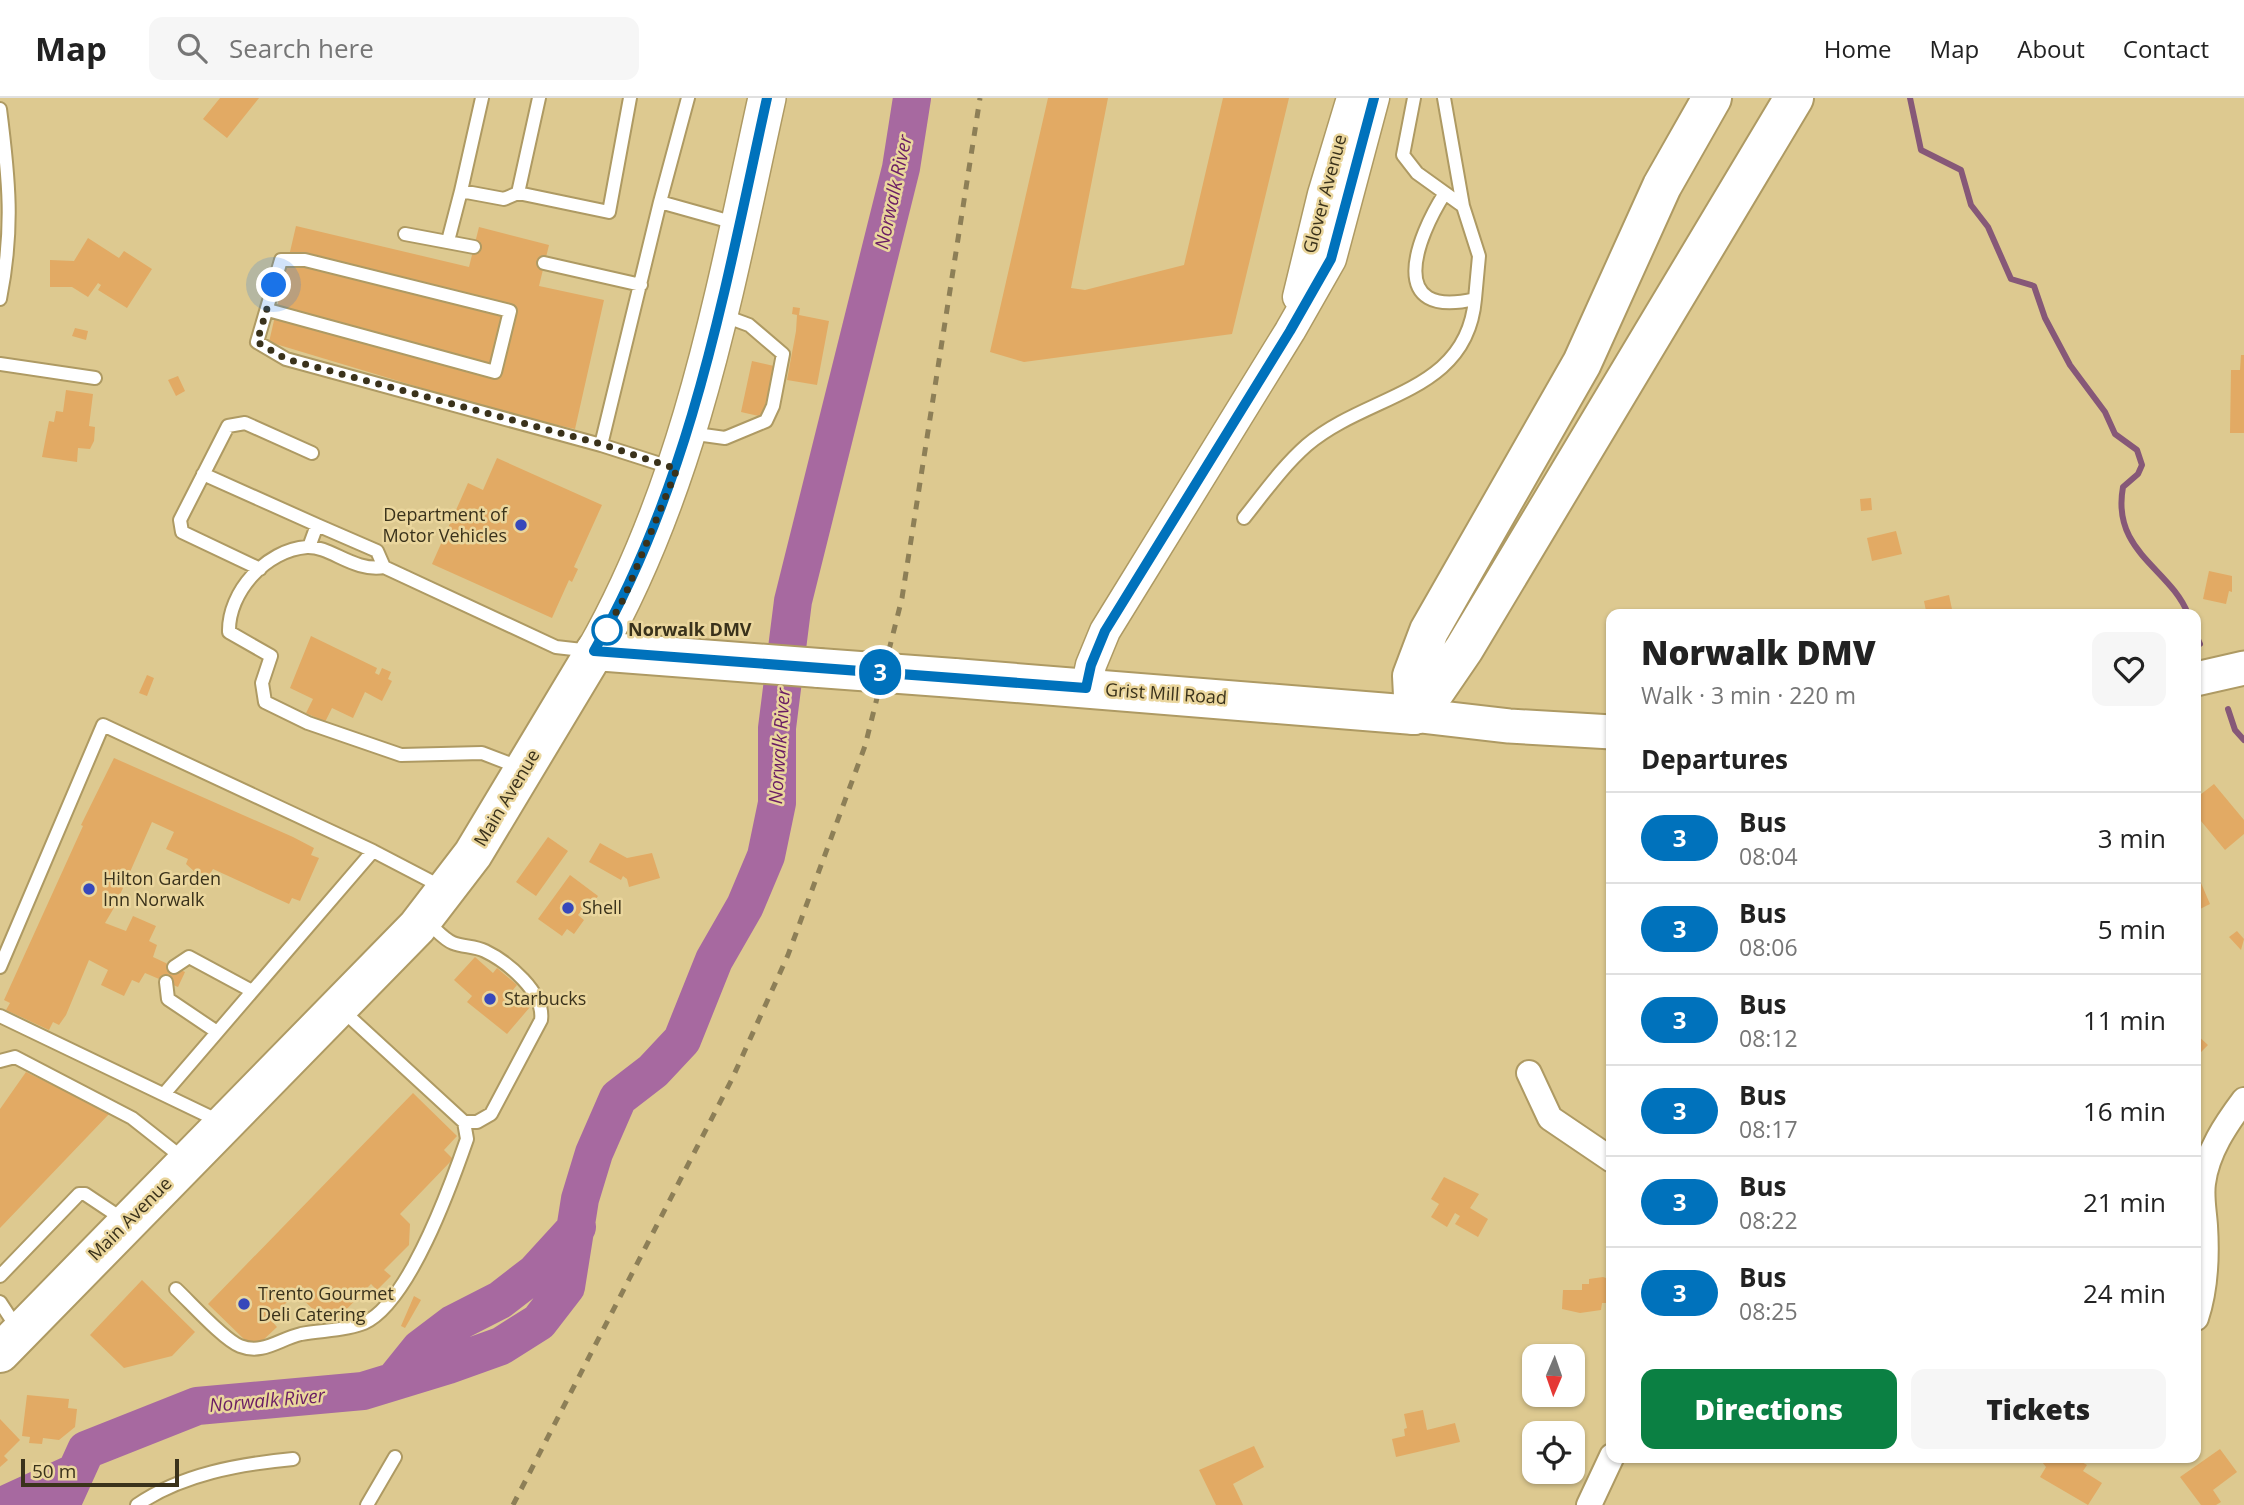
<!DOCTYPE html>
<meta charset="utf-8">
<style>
:root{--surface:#fff;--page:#f6f6f6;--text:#222;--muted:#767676;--line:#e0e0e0;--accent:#0b8043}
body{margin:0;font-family:"Open Sans",sans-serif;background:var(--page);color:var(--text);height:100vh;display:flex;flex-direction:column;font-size:26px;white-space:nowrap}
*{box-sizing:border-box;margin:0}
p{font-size:23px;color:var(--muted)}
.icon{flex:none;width:38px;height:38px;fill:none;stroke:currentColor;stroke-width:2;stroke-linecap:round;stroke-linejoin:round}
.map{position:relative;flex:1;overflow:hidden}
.details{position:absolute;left:1606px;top:511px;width:595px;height:854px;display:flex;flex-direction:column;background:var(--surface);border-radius:14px;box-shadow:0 2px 5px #0004}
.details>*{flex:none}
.badge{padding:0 14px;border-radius:23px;font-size:24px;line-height:46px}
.needle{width:46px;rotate:182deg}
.tools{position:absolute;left:1522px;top:1246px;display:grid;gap:14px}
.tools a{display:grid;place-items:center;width:63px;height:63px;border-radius:14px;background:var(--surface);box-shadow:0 2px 5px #0004;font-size:35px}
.scale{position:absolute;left:21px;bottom:18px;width:158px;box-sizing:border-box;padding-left:7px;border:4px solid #3a321b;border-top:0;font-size:19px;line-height:24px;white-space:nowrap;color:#3a321b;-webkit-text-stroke:5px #ead69d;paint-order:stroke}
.you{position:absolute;width:35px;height:35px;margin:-18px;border:5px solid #fff;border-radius:50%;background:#1a73e8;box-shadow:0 0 0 10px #1a73e833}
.map>.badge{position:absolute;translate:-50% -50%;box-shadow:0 0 0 4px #fff}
h2{padding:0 35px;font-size:26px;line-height:63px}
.round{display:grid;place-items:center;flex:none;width:74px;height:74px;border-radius:14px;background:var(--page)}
.head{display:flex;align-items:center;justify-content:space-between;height:119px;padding:0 35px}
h1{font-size:33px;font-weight:800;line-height:52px}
.primary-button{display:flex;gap:14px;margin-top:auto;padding:14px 35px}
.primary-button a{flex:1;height:80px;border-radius:14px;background:var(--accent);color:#fff;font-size:28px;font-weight:800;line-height:80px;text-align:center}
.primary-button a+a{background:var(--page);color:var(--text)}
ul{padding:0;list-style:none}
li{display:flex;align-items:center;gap:21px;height:91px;padding:0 35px;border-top:2px solid var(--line)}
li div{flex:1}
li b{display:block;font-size:26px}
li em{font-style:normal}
li .badge{min-width:77px;font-weight:700;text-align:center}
header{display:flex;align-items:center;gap:42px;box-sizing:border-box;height:98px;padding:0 35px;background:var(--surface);border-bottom:2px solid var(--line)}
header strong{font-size:33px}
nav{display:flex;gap:38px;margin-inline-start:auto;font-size:24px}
.search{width:490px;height:63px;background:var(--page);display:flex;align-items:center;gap:18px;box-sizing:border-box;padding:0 24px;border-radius:14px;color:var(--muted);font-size:26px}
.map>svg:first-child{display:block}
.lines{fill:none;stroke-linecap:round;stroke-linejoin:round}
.stream{stroke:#865878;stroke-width:6}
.river{stroke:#a769a0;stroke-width:38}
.building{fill:#e2aa64}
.service-casing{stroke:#ae9a63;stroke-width:16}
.minor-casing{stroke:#ae9a63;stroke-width:28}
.tertiary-casing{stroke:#ae9a63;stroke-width:33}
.secondary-casing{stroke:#ae9a63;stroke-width:37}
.primary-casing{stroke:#ae9a63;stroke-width:40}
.trunk-casing{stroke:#ae9a63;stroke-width:42}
.motorway-casing{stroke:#ae9a63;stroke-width:42}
.service{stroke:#fff;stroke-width:12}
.minor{stroke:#fff;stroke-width:24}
.tertiary{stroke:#fff;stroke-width:30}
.secondary{stroke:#fff;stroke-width:33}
.primary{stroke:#fff;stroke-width:37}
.trunk{stroke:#fff;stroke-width:38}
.motorway{stroke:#fff;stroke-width:38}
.rail{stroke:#8d7f57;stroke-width:5;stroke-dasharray:9 9;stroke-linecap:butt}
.trunk-bridge-casing{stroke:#ae9a63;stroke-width:42;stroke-linecap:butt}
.trunk-bridge{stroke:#fff;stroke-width:38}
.line-casing{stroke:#fff;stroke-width:16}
.line{stroke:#0072bc;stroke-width:10}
.walk{stroke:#3a321b;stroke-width:7;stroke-dasharray:0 12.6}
.poi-dot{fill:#3748bb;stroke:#ead69d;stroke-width:2.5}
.stop-dot{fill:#fff;stroke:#0072bc;stroke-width:3.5}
.labels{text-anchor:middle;stroke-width:5;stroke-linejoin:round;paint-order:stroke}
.street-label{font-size:18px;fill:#3a321b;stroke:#ead69d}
.poi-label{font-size:18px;fill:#3a321b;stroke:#ead69d;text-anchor:start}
.stop-label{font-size:18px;font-weight:bold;fill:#3a321b;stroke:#ead69d;text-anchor:start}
.water-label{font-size:19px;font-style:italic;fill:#6a1d64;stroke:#ead69d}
</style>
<header>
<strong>Map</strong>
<div class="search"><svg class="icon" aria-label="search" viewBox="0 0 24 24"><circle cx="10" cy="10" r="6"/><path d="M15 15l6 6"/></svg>Search here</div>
<nav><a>Home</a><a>Map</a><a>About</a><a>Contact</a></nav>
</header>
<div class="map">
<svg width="2244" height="1407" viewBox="0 0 2244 1407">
<rect width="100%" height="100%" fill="#ddc990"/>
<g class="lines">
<!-- stream -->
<path class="stream" d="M 1910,0 L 1921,52 L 1961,72 L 1971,107 L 1988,129 L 2011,181 L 2034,188 L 2045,220 L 2070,267 L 2105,314 L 2115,336 L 2137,352 L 2142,367 L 2138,376 L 2123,389 C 2111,454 2170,470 2188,516
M 2196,537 L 2200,546
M 2228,611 L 2235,632 L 2244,642"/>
<!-- river -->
<path class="river" d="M 395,1282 L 420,1251 L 453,1226 L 500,1202 L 535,1175 L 577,1129
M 4,1407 L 76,1374
M 61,1407 L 86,1352 L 197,1308 L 363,1293 L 448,1267 L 501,1248 L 539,1224 L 566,1189 L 580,1101 L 594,1055 L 618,1000 L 653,973 L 682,942 L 714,862 L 745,808 L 766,758 L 777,705 L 777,630 L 793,503 L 901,70 L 912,0"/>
</g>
<!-- building -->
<path class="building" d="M 220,0 L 259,0 L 227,40 L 203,21 Z
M 1048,0 L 1108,0 L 1071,190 L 1085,192 L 1184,167 L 1223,0 L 1289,0 L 1232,236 L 1024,264 L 990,254 Z
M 296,128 L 469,169 L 479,129 L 549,147 L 539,188 L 604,202 L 575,331 L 508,316 L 269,244 Z
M 88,140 L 119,160 L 124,153 L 152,171 L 127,210 L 98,192 L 101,187 L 98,185 L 88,199 L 72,189 L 50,189 L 50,162 L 74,163 Z
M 793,209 L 800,210 L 799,217 L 829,223 L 817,287 L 787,282 L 796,233 L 797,217 L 792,216 Z
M 75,230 L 88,233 L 86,242 L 72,238 Z
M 2241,257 L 2244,257 L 2244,335 L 2230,335 L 2231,272 L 2240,272 Z
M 752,263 L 774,268 L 763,319 L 741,314 Z
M 178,278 L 185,293 L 176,298 L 168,282 Z
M 66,292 L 93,296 L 89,328 L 95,329 L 94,343 L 90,351 L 78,350 L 77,364 L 42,359 L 49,323 L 54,324 L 56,313 L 63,314 Z
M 497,360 L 602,407 L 574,469 L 578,471 L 572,484 L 569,482 L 552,520 L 432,466 L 468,385 L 483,392 Z
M 1871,400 L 1872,412 L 1861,413 L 1860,401 Z
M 1896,433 L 1902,456 L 1872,463 L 1867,440 Z
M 2209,473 L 2232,478 L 2232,494 L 2229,493 L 2226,506 L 2203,501 Z
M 1949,497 L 1953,516 L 1917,516 L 1926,513 L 1924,503 Z
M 311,538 L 377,570 L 375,575 L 379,577 L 382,570 L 391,574 L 388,581 L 392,583 L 382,603 L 365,594 L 353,620 L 332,610 L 325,624 L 306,615 L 313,601 L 290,590 Z
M 147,577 L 154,580 L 147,598 L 139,595 Z
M 114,660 L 293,739 L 314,750 L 311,757 L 319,760 L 300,803 L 292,800 L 289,806 L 213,771 L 210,776 L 196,775 L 186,766 L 188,761 L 166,751 L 174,734 L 152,724 L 115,808 L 105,825 L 126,833 L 133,818 L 156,828 L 149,843 L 157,847 L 153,859 L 185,874 L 178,889 L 145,875 L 139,885 L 132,882 L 124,898 L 101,887 L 108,872 L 89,862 L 66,917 L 59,927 L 53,924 L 49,932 L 6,912 L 10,905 L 4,902 L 83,728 L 81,727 Z
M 2214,686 L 2244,722 L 2244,736 L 2225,752 L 2196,717 L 2196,700 Z
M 548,739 L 568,753 L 536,798 L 516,784 Z
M 600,745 L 627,760 L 652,755 L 660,780 L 629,789 L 627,781 L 623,778 L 621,782 L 589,764 Z
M 570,777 L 598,798 L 589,811 L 585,808 L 578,817 L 584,822 L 574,836 L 567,831 L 562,838 L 538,821 Z
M 2201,785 L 2210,806 L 2196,813 L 2196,788 Z
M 2237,833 L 2244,841 L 2241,852 L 2229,839 Z
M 475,859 L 493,875 L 497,870 L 517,887 L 512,893 L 530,909 L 507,936 L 467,904 L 472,898 L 454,882 Z
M 2196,936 L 2208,947 L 2196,959 Z
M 26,974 L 110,1015 L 0,1130 L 0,1011 Z
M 413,995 L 457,1038 L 444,1052 L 453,1061 L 400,1116 L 410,1126 L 409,1147 L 384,1172 L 391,1178 L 377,1192 L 371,1186 L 340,1218 L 320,1218 L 296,1195 L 270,1221 L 277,1229 L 261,1244 L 248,1245 L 208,1206 Z
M 1444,1079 L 1479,1096 L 1470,1110 L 1488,1121 L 1478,1139 L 1455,1126 L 1460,1118 L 1455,1115 L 1447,1129 L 1431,1119 L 1439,1106 L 1431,1101 Z
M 1603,1179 L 1612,1182 L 1612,1205 L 1602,1205 L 1601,1212 L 1580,1215 L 1562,1211 L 1563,1192 L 1582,1192 L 1582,1186 L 1589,1186 L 1589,1181 Z
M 142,1182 L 195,1234 L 172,1258 L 124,1270 L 90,1237 Z
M 414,1198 L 421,1202 L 405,1230 L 401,1228 Z
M 27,1297 L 69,1301 L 68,1310 L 77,1311 L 75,1329 L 59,1342 L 43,1340 L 42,1346 L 29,1345 L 30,1339 L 22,1338 Z
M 1423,1312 L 1427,1332 L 1455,1325 L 1460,1344 L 1396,1359 L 1392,1341 L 1405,1338 L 1404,1331 L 1407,1330 L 1404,1316 Z
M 0,1321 L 20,1342 L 4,1358 L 8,1362 L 0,1369 Z
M 1254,1348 L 1264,1369 L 1233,1386 L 1243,1407 L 1216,1407 L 1199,1372 Z
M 2220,1351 L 2237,1374 L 2213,1392 L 2221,1404 L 2216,1407 L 2201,1407 L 2180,1379 Z
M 2039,1360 L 2075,1360 L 2087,1367 L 2083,1373 L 2102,1385 L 2088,1407 L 2040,1379 L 2046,1369 Z"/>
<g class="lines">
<defs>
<path id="service" d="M 539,0 L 518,95 L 609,114 L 630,0
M 1414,0 L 1403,57 L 1417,75 L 1463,108 L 1479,158 L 1475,201 C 1385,222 1416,140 1445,95
M 1444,0 L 1463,108
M 0,11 C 9,81 14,131 0,201
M 461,93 L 482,0
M 660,104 L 688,0
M 405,136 L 474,149
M 448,143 L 461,93 L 504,101 L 518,95
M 544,165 L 641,187
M 268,212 L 495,274 L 510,213 L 305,162 L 281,162 L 257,244 L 286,261 L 601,347
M 0,266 L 95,280
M 689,335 L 725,340 L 766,323 L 773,308 L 783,256 L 749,227 L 722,217
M 673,370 L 601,347 L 660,104 L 735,125
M 203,376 L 317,427 L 309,449
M 1244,420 C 1264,395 1283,368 1307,347 C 1368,295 1467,296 1475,201
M 317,427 L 377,453 L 384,469 C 353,474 331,448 307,449 C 266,452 228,494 229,534 L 271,558 L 262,585 L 265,604 L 308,625 L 401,657 L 482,655 L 521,670
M 384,469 L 556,549 L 591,553
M 260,471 L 182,434 L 180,422 L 228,328 L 245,325 L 312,355
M 427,824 C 435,830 443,841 453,845 C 463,849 475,848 485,853 C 508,864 545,895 541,922 L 491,1016 L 477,1024 L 464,1024
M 0,869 L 103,627 L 373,753 L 444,790
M 174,869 L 189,859 L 252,893
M 166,884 L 168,901 L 217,934
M 0,918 L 221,1024
M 0,963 L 15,959 L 132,1020 L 184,1061
M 164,996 L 373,753
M 0,1178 L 79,1096 L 85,1096 L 124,1122
M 176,1191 C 190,1204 224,1242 240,1248 C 263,1257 279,1241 301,1236 C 321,1232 345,1233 364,1225 C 409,1205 451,1087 467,1041 L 464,1024 L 341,911
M 0,1204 L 17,1230
M 137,1407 C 182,1376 240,1366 293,1361
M 367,1407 L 395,1359"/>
<path id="minor" d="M 1529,975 L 1550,1020 L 1612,1062
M 2196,1220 C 2206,1190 2207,1160 2205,1128 C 2204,1113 2201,1099 2203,1085 C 2207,1054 2226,1026 2244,1002
M 1589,1407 L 1612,1358"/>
<path id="tertiary" d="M 1298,199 L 1323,96 L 1352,0
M 1086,590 L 1091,567 L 1105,533 L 1290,233 L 1331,161 L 1374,0"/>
<path id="secondary" d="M 2196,581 L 2244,570
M 1414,617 L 1509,628 L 1612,634"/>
<path id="primary" d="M 595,553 C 692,382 725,190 767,0"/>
<path id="trunk" d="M 954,580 L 1414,617
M 0,1255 L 417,829 L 473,756 L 595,553 L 819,570"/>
<path id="motorway" d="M 1414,617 L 1436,592 L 1464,551 L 1794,0
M 1414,617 L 1412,578 L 1429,533 L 1582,265 L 1662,88 L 1712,0"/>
</defs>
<!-- service casing -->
<use href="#service" class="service-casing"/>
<!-- minor casing -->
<use href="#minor" class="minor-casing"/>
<!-- tertiary casing -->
<use href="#tertiary" class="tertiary-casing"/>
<!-- secondary casing -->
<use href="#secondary" class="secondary-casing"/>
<!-- primary casing -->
<use href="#primary" class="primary-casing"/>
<!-- trunk casing -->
<use href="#trunk" class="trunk-casing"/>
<!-- motorway casing -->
<use href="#motorway" class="motorway-casing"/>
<!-- service -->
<use href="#service" class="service"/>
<!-- minor -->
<use href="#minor" class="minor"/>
<!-- tertiary -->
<use href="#tertiary" class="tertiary"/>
<!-- secondary -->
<use href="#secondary" class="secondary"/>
<!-- primary -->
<use href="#primary" class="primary"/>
<!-- trunk -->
<use href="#trunk" class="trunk"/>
<!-- motorway -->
<use href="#motorway" class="motorway"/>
<!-- rail -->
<path class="rail" d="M 513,1407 L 732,981 L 788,857 L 865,648 L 902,500 L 980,0"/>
<defs>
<path id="trunk-bridge" d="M 819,570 L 954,580"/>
</defs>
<!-- trunk-bridge casing -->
<use href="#trunk-bridge" class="trunk-bridge-casing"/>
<!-- trunk-bridge -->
<use href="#trunk-bridge" class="trunk-bridge"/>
</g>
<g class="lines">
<defs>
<path id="line" d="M 767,0 C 725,190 692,382 594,553 L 1086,590 L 1091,567 L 1105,533 L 1290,233 L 1331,161 L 1374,0"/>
</defs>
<!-- line casing -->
<use href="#line" class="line-casing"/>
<!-- line -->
<use href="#line" class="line"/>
<!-- walk -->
<path class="walk" d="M 274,187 L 257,244 L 286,261 L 601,346 L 677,371 L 624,500 L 604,536 L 607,532"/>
</g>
<!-- markers -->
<g class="poi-dot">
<circle cx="521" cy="427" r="7"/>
<circle cx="89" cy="791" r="7"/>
<circle cx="568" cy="810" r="7"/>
<circle cx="490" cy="901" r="7"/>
<circle cx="244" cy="1206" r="7"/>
</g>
<circle class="stop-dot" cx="607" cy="532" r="14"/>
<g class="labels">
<!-- street labels -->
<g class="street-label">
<text transform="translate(1325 96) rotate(-75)" y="6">Glover Avenue</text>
<text transform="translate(1166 596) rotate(4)" y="6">Grist Mill Road</text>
<text transform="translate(507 700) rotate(-59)" y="6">Main Avenue</text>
<text transform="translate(130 1121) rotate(-45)" y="6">Main Avenue</text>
</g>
<!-- poi labels -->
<g class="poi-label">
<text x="507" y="423" text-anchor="end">Department of<tspan x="507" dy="21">Motor Vehicles</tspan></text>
<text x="103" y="787">Hilton Garden<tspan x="103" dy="21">Inn Norwalk</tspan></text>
<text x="582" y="816">Shell</text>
<text x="504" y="907">Starbucks</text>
<text x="258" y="1202">Trento Gourmet<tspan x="258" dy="21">Deli Catering</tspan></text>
</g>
<!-- stop labels -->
<g class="stop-label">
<text x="628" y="538">Norwalk DMV</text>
</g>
<!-- water labels -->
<g class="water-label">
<text transform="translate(893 94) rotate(-78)" y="7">Norwalk River</text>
<text transform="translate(779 648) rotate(-86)" y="7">Norwalk River</text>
<text transform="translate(267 1302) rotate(-5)" y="7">Norwalk River</text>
</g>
</g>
</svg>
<div class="tools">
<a><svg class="needle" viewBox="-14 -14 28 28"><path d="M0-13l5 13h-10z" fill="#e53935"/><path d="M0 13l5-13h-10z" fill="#767676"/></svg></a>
<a><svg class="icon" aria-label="locate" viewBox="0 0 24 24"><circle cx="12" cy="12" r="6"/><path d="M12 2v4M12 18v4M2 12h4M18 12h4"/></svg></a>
</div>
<div class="scale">50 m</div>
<div class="you" style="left:274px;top:187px"></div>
<b class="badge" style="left:880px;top:574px;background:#0072bc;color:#fff">3</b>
<section class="details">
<div class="head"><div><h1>Norwalk DMV</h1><p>Walk · 3 min · 220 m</p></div><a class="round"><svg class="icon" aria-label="heart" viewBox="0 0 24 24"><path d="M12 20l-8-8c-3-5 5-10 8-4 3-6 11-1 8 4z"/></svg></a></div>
<h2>Departures</h2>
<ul>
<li><span class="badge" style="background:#0072bc;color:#fff">3</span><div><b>Bus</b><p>08:04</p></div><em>3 min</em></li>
<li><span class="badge" style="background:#0072bc;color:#fff">3</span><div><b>Bus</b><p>08:06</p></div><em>5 min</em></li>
<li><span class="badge" style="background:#0072bc;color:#fff">3</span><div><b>Bus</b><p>08:12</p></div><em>11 min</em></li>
<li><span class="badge" style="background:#0072bc;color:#fff">3</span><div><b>Bus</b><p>08:17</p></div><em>16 min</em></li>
<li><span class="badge" style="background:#0072bc;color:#fff">3</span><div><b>Bus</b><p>08:22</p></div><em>21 min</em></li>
<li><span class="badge" style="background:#0072bc;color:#fff">3</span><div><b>Bus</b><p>08:25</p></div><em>24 min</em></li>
</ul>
<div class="primary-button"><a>Directions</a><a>Tickets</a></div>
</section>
</div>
